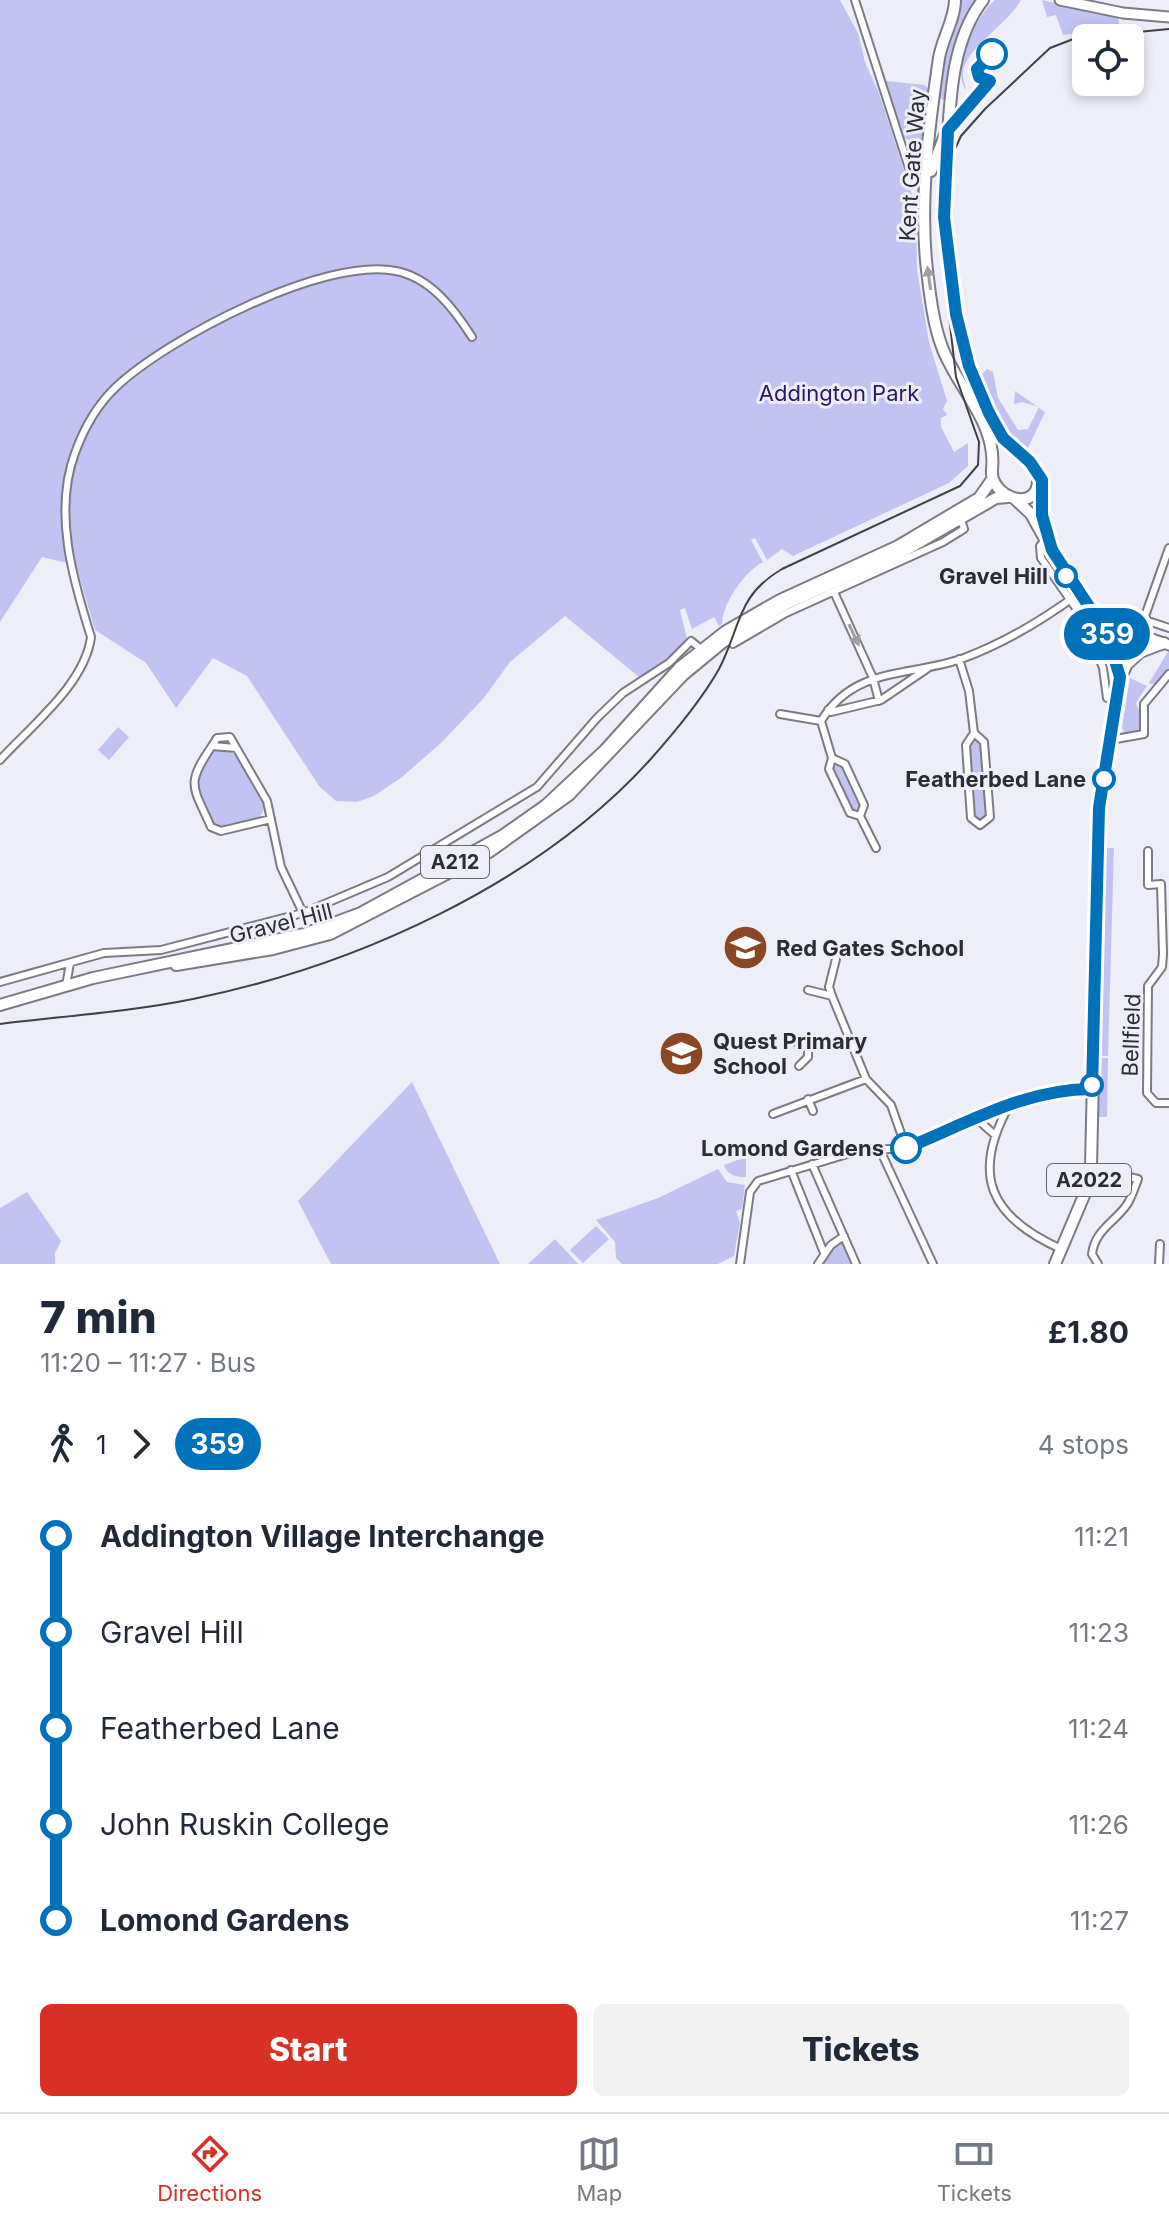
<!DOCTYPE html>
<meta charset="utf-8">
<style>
:root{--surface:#fff;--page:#f2f2f3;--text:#1f2937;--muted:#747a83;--line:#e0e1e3;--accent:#d93025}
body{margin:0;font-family:Inter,sans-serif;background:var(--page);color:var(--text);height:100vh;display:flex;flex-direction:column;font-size:30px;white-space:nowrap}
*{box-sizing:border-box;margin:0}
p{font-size:26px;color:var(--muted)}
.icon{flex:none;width:44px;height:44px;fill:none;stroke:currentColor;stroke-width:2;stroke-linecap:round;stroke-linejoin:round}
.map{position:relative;height:1264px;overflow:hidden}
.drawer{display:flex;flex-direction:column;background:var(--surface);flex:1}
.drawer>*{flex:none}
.badge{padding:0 16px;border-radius:26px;font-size:28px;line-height:52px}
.buttons{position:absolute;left:1072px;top:24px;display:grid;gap:16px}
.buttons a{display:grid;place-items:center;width:72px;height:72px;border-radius:12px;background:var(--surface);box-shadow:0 4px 12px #0003;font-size:40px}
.map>.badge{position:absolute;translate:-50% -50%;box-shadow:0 0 0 4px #fff}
.legs{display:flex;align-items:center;gap:12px;height:88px;padding:0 40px;font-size:26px}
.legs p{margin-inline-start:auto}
.summary{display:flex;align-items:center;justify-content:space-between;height:136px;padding:0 40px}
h1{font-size:44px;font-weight:800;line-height:60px}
.primary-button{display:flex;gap:16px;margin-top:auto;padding:16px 40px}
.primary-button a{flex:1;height:92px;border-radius:12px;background:var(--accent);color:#fff;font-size:32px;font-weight:800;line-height:92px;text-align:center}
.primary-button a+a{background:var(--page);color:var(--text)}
ul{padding:0 40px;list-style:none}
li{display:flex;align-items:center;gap:28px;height:96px;font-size:30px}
li i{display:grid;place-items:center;width:12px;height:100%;margin:0 10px;background:currentColor}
li i::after{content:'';width:20px;height:20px;margin:-10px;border:6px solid;border-radius:50%;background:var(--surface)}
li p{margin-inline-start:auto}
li:first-child i{background:linear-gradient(#0000 50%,currentColor 0)}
li:last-child i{background:linear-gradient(currentColor 50%,#0000 0)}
.dock{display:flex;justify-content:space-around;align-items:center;height:112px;border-top:2px solid var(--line);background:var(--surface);font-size:22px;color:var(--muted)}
.dock a{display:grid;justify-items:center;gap:4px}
.dock .selected{color:var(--accent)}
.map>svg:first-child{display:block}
.green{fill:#c2c3f2}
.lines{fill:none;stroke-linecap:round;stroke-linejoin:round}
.street-casing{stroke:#7b7b85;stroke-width:10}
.secondary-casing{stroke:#7b7b85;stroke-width:13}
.primary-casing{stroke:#7b7b85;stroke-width:14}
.street{stroke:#fff;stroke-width:6}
.secondary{stroke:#fff;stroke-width:9}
.primary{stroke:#fff;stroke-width:10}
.tram{stroke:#404146;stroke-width:2}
.oneway{fill:#a0a0a2}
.line-1-casing{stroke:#fff;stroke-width:18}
.line-1{stroke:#0072bc;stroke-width:12}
.stop-1-dot{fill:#fff;stroke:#0072bc;stroke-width:4}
.labels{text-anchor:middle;stroke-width:6;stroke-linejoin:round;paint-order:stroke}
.shield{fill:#eeeef9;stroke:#66676d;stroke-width:2}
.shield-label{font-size:20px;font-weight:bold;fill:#2c2d31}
.street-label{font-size:22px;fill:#2c2d31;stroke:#eeeef9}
.park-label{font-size:22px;fill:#2a186d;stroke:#eeeef9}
.stop-label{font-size:22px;font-weight:bold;fill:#2c2d31;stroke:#eeeef9;text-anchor:end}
.poi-label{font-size:22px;font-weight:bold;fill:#2c2d31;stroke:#eeeef9;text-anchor:start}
</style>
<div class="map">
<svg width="1169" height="1264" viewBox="0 0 1169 1264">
<rect width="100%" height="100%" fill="#eeeef9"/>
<!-- green -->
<path class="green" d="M 0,0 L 840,0 L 858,33 L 865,62 L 879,93 L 916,207 L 917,269 L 929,342 L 947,401 L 943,409 L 947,415 L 941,418 L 941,427 L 954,452 L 968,443 L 968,466 L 949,483 L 793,556 L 782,549 L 767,560 L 755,538 L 751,540 L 763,562 C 744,572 723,603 722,624 L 719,626 L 714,617 L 692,629 L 685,608 L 680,610 L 687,639 L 652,673 L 639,677 L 565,616 L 510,662 L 483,699 L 441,743 L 402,777 L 374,796 L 357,802 L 336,801 L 319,786 L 247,676 L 213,658 L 176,708 L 146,663 L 95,630 L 76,565 L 42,557 L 0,622 Z
M 959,0 L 977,0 L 958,33 L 946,111 L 944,100 L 939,98 L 945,53 Z
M 995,0 L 1021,0 C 1009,23 967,47 963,71 C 962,77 965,83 966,90 C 950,70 977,14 995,0 Z
M 1042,0 L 1118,18 L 1120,27 L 1063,35 L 1056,15 L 1047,17 Z
M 886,81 L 925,85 L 929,90 L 918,197 L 909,157 L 915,147 L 913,142 L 903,137 Z
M 987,369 L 993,372 L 998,398 L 1018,430 L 1028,429 L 1039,407 L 1022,402 L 1014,404 L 1015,391 L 1045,412 L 1028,448 C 1001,440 992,400 980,376 Z
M 1169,650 L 1169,671 L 1154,685 L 1149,683 Z
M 1130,678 L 1147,686 L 1136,703 L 1143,719 L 1141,731 L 1136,735 L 1125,733 L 1122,728 Z
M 118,727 L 129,737 L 109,760 L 98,750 Z
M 976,737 L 982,743 L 987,815 L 981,821 L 974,817 L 969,746 Z
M 218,749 L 235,754 L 265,807 L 259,819 L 220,828 L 212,825 C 202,799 184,766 218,749 Z
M 834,761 L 843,765 L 862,812 L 855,813 C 846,800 830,775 834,761 Z
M 1105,848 L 1114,848 L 1108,1056 L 1099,1056 Z
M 1099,1058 L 1108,1058 L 1107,1117 L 1099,1117 Z
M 412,1082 L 500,1264 L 331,1264 L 298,1201 Z
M 746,1157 L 746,1177 C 736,1177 728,1176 724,1165 Z
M 718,1169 L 727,1182 L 745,1185 L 742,1209 L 736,1211 L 740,1223 L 734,1256 L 718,1264 L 622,1264 L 616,1258 L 615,1242 L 596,1220 L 658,1198 Z
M 27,1192 L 61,1241 L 55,1253 L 55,1264 L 0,1264 L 0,1208 Z
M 596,1226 L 609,1239 L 583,1263 L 570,1250 Z
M 844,1236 L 856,1264 L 818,1264 L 818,1262 Z
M 555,1239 L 578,1264 L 528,1264 Z"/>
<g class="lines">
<defs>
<path id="street" d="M 855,0 L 909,168
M 1044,541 L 1040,546 L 1041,558 L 1087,624 L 1103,668 L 1107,698 L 1116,701
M 1169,548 L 1145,616 L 1148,621 L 1169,628
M 834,592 L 873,678 L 879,701
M 733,644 L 786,613 L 943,542 L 964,529 L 961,520
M 959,659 L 969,691 L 974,733 L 966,745 L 971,818 L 980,825 L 990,817 L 984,742 L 974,733
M 828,710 L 831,712 L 881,700 L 928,668
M 780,714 L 821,721
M 1110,740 L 1144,734 L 1144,704 L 1169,674
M 212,746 L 217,738 L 230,737 L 267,801 L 281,867 L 303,913
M 236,748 L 212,746 C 185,785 193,786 211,827 L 221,831 L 271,819
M 832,758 L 845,764 L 864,805 L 860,816 L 850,813 L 829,769 L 832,758 L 821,721 C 855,665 912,677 964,658 C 1004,643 1044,619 1078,594
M 0,760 C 31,726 85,684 91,637 C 73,580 53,512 75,453 C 84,428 97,405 116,387 C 168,338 325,256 396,271 C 431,278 454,309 472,337
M 860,816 L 876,848
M 1148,851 L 1148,885 L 1161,884 L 1163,954 L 1162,967 L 1148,986 L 1147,1093 L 1156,1103 L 1169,1103
M 836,959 L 829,987 L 832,996 L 866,1079 L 891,1105 L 906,1148
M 0,982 L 104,953 L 161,950 L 303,913 L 388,877 L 537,787 L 597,718 L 623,693 L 669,663 L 691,641 L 701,649
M 66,986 L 70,963
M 808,990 L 832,996
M 796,1042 L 814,1045 L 849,1040
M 799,1066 L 808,1057 L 808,1045
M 808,1099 L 813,1111
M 1010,1104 C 970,1175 990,1217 1061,1249
M 773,1114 L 866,1079
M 977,1119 L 995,1135
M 881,1152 L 933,1264
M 812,1164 L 856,1264
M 791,1170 L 824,1253
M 740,1264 L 750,1192 L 758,1181 L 857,1151 L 906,1148 L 1023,1098 L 1058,1090 L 1092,1089
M 818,1264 L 831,1245 L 844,1236
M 1098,1264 L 1092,1254 C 1095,1229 1116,1222 1128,1203 C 1132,1196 1135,1187 1138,1179 L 1129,1177
M 1159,1264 L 1160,1244"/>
<path id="secondary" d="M 1060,0 L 1123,13 L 1169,17
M 1112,633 L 1127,630 L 1169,645
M 1111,643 L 1142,636"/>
<path id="primary" d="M 955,0 C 955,19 942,39 939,58 C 929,126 919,201 927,270 C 930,295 933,323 942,347 C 957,388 997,422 992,469 C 989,498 1038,514 1038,480
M 983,0 C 951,41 950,101 947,152 C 941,241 950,332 989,414 C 1003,444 1030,454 1042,480 C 1047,489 1041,499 1041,509 C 1042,524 1051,536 1052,550
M 931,171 L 947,130
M 1016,500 L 1031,514 L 1065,575 L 1107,634 L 1120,677
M 1125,666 L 1140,652 L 1164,643
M 176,965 L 273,949 L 330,934 L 489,852 L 569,795 L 683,675 L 723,642 L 784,605 L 901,553 L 996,498 L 1008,497
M 0,1005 L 93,978 L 304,934 L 361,913 L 502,836 L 546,805 L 605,750 L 679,668 L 726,631 L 780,600 L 898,546 L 979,498 L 991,481
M 1055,1264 L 1088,1186 L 1091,1167 L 1099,808 L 1120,677 C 1142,648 1105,618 1085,603"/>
</defs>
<!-- street casing -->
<use href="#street" class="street-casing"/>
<!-- secondary casing -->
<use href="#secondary" class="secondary-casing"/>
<!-- primary casing -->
<use href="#primary" class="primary-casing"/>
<!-- street -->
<use href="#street" class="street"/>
<!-- secondary -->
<use href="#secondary" class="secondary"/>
<!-- primary -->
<use href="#primary" class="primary"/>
<!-- tram -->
<path class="tram" d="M 0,1024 C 64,1016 129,1012 193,999 C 355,966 536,885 649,761 C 674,733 701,701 719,669 C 741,627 736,596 782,569 L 960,486 L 978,465 L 979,442 L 956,377 L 937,211 L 942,177 L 961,136 L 985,109 L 1050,48 L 1076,38 L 1169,29"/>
</g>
<!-- one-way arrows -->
<defs><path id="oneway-solid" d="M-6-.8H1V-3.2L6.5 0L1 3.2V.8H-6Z" transform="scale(2)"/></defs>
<g class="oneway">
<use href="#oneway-solid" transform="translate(929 278) rotate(-98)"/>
<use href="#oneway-solid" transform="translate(854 635) rotate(65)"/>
</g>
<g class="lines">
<defs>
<path id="line-1" d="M 906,1148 C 968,1123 1025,1089 1092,1089 L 1099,808 L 1120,677 L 1107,634 L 1052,550 L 1042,515 L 1042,480 L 1030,462 L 1003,438 L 989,413 L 969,366 L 956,314 L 944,217 L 948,130 L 990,81 L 979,77 L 977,69 L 992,54"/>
</defs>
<!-- line-1 casing -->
<use href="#line-1" class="line-1-casing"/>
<!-- line-1 -->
<use href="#line-1" class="line-1"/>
</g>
<!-- icons -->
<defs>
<symbol id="school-disc" viewBox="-11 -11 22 22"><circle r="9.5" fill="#8d4623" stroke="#eeeef9"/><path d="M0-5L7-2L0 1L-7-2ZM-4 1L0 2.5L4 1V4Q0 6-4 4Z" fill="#fff"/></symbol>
</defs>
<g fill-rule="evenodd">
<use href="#school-disc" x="720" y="922" width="51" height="51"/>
<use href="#school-disc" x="656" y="1028" width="51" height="51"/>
</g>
<!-- markers -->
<g class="stop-1-dot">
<circle cx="992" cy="54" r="14"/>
<circle cx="1066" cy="576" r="10"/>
<circle cx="1104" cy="779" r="10"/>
<circle cx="1092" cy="1085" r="10"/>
<circle cx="906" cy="1148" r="14"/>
</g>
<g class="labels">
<!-- shield labels -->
<g class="shield">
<rect x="421" y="846" width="68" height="32" rx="6"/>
<rect x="1047" y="1164" width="84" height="32" rx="6"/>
</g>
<g class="shield-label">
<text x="455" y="869">A212</text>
<text x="1089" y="1187">A2022</text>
</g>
<!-- street labels -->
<g class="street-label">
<text transform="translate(912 165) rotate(-86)" y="8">Kent Gate Way</text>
<text transform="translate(281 923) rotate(-14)" y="8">Gravel Hill</text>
<text transform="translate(1131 1035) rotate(-88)" y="8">Bellfield</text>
</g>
<!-- park labels -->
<g class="park-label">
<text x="839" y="401">Addington Park</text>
</g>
<!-- stop labels -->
<g class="stop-label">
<text x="1048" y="584">Gravel Hill</text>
<text x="1086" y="787">Featherbed Lane</text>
<text x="884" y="1156">Lomond Gardens</text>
</g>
<!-- poi labels -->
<g class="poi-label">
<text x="776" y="956">Red Gates School</text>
<text x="713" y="1049">Quest Primary<tspan x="713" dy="25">School</tspan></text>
</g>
</g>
</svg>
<div class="buttons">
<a><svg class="icon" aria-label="locate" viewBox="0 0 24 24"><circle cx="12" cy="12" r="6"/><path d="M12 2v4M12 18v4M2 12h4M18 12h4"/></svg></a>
</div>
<b class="badge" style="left:1107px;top:634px;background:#0072bc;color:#fff">359</b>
</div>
<section class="drawer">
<div class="summary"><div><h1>7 min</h1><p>11:20 – 11:27 · Bus</p></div><b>£1.80</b></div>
<div class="legs"><svg class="icon" aria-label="walk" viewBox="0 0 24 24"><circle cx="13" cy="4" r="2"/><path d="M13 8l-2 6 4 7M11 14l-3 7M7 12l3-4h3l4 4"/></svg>1<svg class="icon" aria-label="forward" viewBox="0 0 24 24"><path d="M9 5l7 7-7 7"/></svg><b class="badge" style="background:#0072bc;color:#fff">359</b><p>4 stops</p></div>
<ul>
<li><i style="color:#0072bc"></i><b>Addington Village Interchange</b><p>11:21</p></li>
<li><i style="color:#0072bc"></i><span>Gravel Hill</span><p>11:23</p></li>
<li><i style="color:#0072bc"></i><span>Featherbed Lane</span><p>11:24</p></li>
<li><i style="color:#0072bc"></i><span>John Ruskin College</span><p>11:26</p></li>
<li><i style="color:#0072bc"></i><b>Lomond Gardens</b><p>11:27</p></li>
</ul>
<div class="primary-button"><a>Start</a><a>Tickets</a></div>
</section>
<nav class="dock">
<a class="selected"><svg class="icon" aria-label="directions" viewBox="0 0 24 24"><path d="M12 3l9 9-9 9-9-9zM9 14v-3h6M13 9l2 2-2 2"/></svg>Directions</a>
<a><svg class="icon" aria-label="map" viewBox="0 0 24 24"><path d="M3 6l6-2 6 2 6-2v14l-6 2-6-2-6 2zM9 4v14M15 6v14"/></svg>Map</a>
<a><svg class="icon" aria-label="tickets" viewBox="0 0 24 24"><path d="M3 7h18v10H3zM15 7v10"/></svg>Tickets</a>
</nav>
